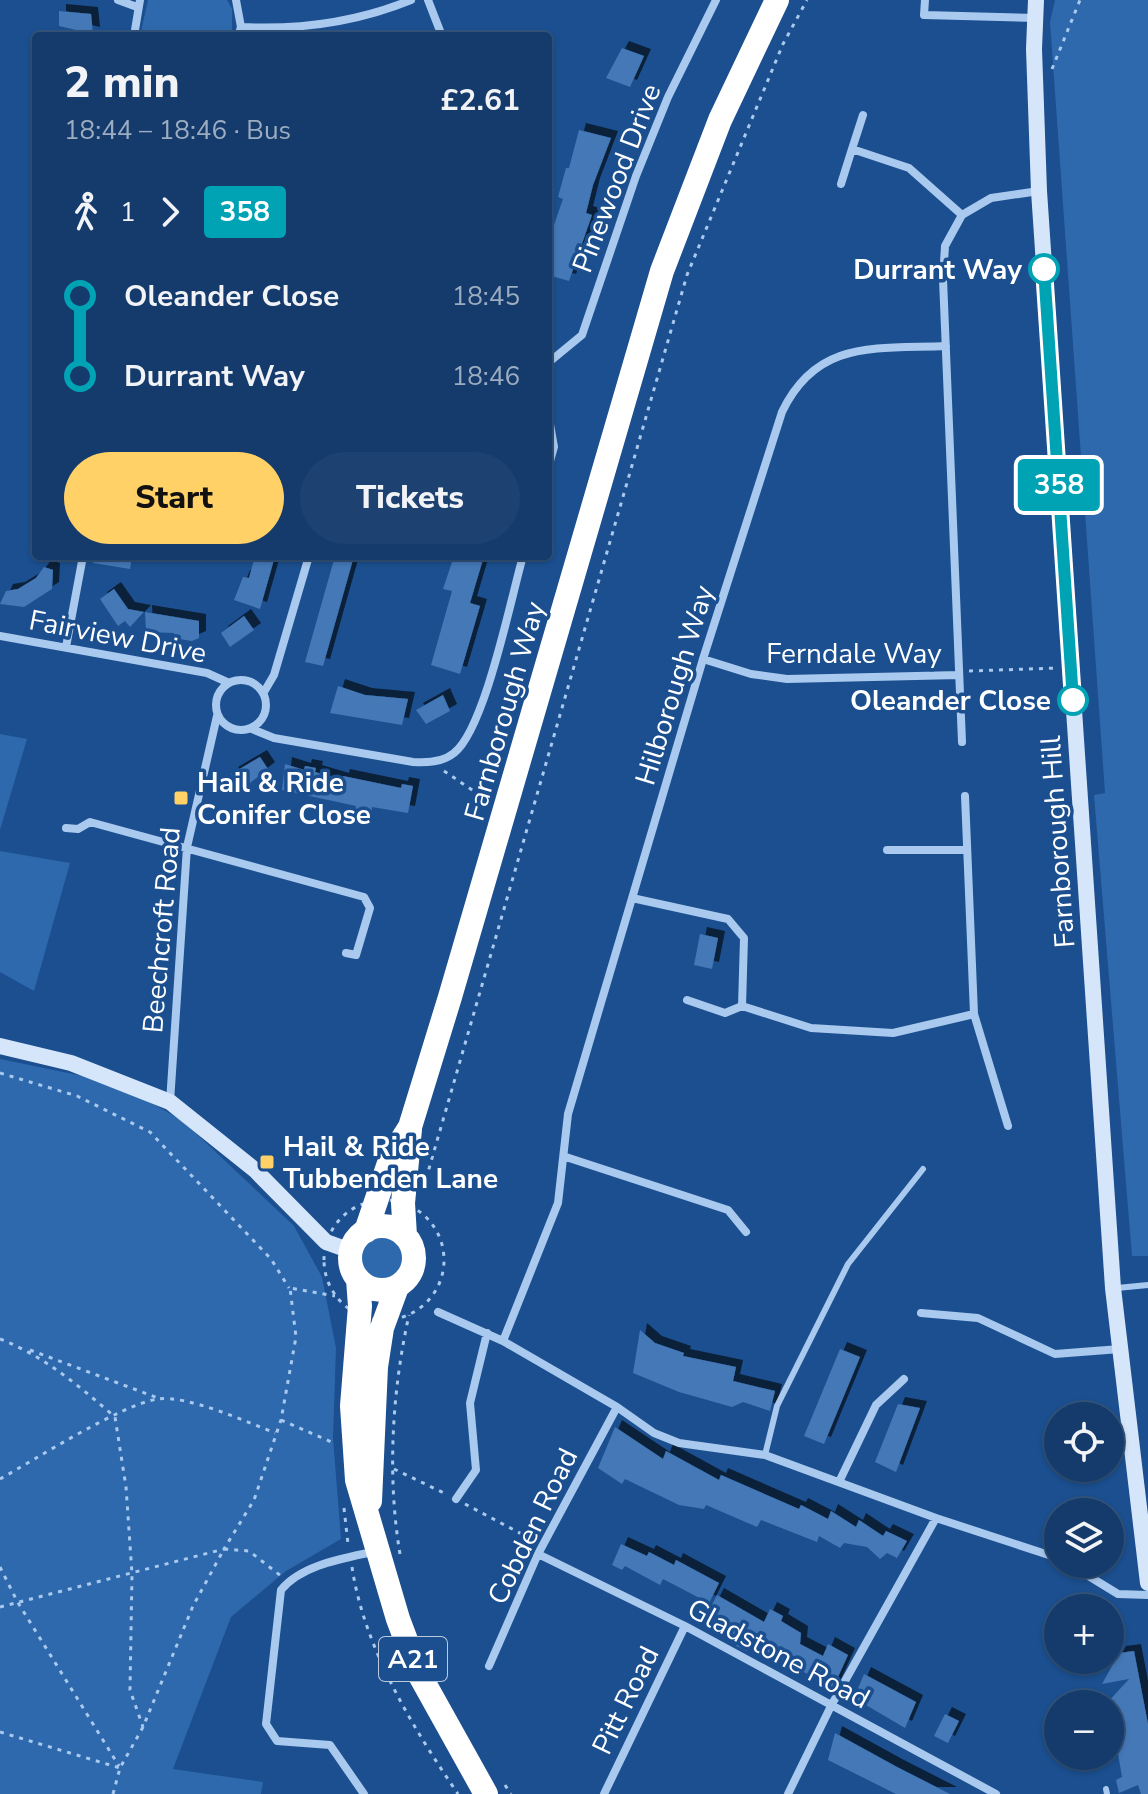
<!DOCTYPE html>
<meta charset="utf-8">
<style>
:root{--surface:#143b6b;--page:#1d4271;--text:#f1f3f6;--muted:#9dadc1;--line:#33557e;--accent:#ffd166}
body{margin:0;font-family:"Nunito Sans",sans-serif;background:var(--page);color:var(--text);height:100vh;display:flex;flex-direction:column;font-size:30px;white-space:nowrap}
*{box-sizing:border-box;margin:0}
p{font-size:26px;color:var(--muted)}
.icon{flex:none;width:44px;height:44px;fill:none;stroke:currentColor;stroke-width:2;stroke-linecap:round;stroke-linejoin:round}
.map{position:relative;flex:1;overflow:hidden}
.drawer{position:absolute;left:32px;top:32px;width:520px;height:528px;display:flex;flex-direction:column;background:var(--surface);border-radius:8px;box-shadow:0 2px 6px #0004,0 0 0 2px var(--line)}
.drawer>*{flex:none}
.badge{padding:0 16px;border-radius:6px;font-size:28px;line-height:52px}
.controls{position:absolute;left:1044px;top:1402px;display:grid;gap:16px}
.controls a{display:grid;place-items:center;width:80px;height:80px;border-radius:50%;background:var(--surface);box-shadow:0 2px 6px #0004,0 0 0 2px var(--line);font-size:40px}
.map>.badge{position:absolute;translate:-50% -50%;box-shadow:0 0 0 4px #fff}
.legs{display:flex;align-items:center;gap:12px;height:88px;padding:0 32px;font-size:26px}
.legs p{margin-inline-start:auto}
.overview{display:flex;align-items:center;justify-content:space-between;height:136px;padding:0 32px}
h1{font-size:44px;font-weight:800;line-height:60px}
.primary-button{display:flex;gap:16px;margin-top:auto;padding:16px 32px}
.primary-button a{flex:1;height:92px;border-radius:48px;background:var(--accent);color:#111;font-size:32px;font-weight:800;line-height:92px;text-align:center}
.primary-button a+a{background:var(--page);color:var(--text)}
ul{padding:0 32px;list-style:none}
li{display:flex;align-items:center;gap:28px;height:80px;font-size:30px}
li i{display:grid;place-items:center;width:12px;height:100%;margin:0 10px;background:currentColor}
li i::after{content:'';width:20px;height:20px;margin:-10px;border:6px solid;border-radius:50%;background:var(--surface)}
li p{margin-inline-start:auto}
li:first-child i{background:linear-gradient(#0000 50%,currentColor 0)}
li:last-child i{background:linear-gradient(currentColor 50%,#0000 0)}
.map>svg:first-child{display:block}
.green{fill:#2e69ad}
.building{fill:#4478b7;filter:url(#shadow)}
.lines{fill:none;stroke-linecap:round;stroke-linejoin:round}
.path{stroke:#a9c9ee;stroke-width:3;stroke-dasharray:4 6;stroke-linecap:butt}
.lane{stroke:#a9c9ee;stroke-width:6}
.street{stroke:#a9c9ee;stroke-width:8}
.secondary{stroke:#d6e6fa;stroke-width:16}
.highway{stroke:#fff;stroke-width:24}
.line-1-casing{stroke:#fff;stroke-width:18}
.line-1{stroke:#00a3b4;stroke-width:12}
.stop-1-dot{fill:#fff;stroke:#00a3b4;stroke-width:4}
.poi-dot{fill:#ffd166;stroke:#1b4f8f;stroke-width:3}
.labels{text-anchor:middle;stroke-width:7;stroke-linejoin:round;paint-order:stroke}
.shield{fill:#1b4f8f;stroke:#bbcadd;stroke-width:2}
.shield-label{font-size:26px;font-weight:bold;fill:#fff}
.street-label{font-size:28px;fill:#fff;stroke:#1b4f8f}
.stop-label{font-size:28px;font-weight:bold;fill:#fff;stroke:#1b4f8f;text-anchor:end}
.poi-label{font-size:28px;font-weight:bold;fill:#fff;stroke:#1b4f8f;text-anchor:start}
</style>
<div class="map">
<svg width="1148" height="1794" viewBox="0 0 1148 1794">
<defs>
<filter id="shadow"><feDropShadow dx="7" dy="-7" stdDeviation="0" flood-color="#0009"/></filter>
</defs>
<rect width="100%" height="100%" fill="#1b4f8f"/>
<!-- green -->
<path class="green" d="M 148,0 L 227,0 L 232,9 L 232,36 L 140,36 Z
M 1055,0 L 1148,0 L 1148,1256 L 1132,1256 L 1094,795 L 1105,793 L 1050,22 Z
M 0,734 L 27,739 L 0,830 Z
M 0,851 L 70,863 L 34,991 L 0,972 Z
M 0,1059 L 117,1083 L 183,1121 L 294,1226 L 322,1277 L 336,1348 L 333,1438 L 341,1539 L 286,1571 L 231,1617 L 173,1769 L 263,1782 L 261,1794 L 0,1794 Z
M360 1258a22 22 0 1 1 44 0a22 22 0 1 1-44 0Z"/>
<!-- building -->
<path class="building" d="M 59,11 L 91,14 L 93,34 L 59,26 Z
M 622,48 L 644,56 L 630,87 L 606,78 Z
M 579,130 L 611,138 L 593,185 L 586,213 L 592,215 L 569,281 L 548,275 L 548,242 L 563,199 L 558,197 L 566,168 L 569,168 Z
M 94,556 L 132,556 L 130,569 L 93,563 Z
M 255,556 L 275,556 L 260,609 L 234,600 L 243,577 L 249,578 Z
M 335,556 L 354,556 L 323,666 L 305,662 Z
M 454,556 L 484,556 L 470,603 L 480,606 L 460,674 L 431,665 L 452,591 L 443,589 Z
M 44,567 L 53,570 L 52,589 L 24,607 L 0,604 L 6,591 L 18,589 L 36,578 Z
M 114,589 L 128,609 L 144,612 L 130,627 L 125,621 L 118,626 L 100,599 Z
M 145,612 L 199,621 L 199,638 L 192,641 L 173,638 L 174,633 L 146,632 Z
M 244,616 L 254,630 L 230,647 L 221,633 Z
M 338,686 L 365,695 L 408,699 L 402,725 L 330,713 Z
M 443,695 L 450,711 L 426,724 L 416,710 Z
M 260,757 L 268,769 L 242,789 L 231,774 Z
M 285,764 L 304,770 L 305,766 L 316,768 L 315,772 L 342,780 L 343,776 L 401,788 L 402,784 L 413,786 L 408,813 L 372,807 L 371,815 L 355,810 L 356,806 L 282,790 Z
M 700,934 L 718,938 L 712,969 L 694,965 Z
M 640,1330 L 655,1343 L 684,1353 L 683,1356 L 736,1367 L 733,1381 L 775,1391 L 770,1411 L 743,1402 L 732,1407 L 679,1392 L 633,1373 Z
M 840,1349 L 860,1357 L 824,1444 L 804,1436 Z
M 898,1404 L 920,1408 L 896,1472 L 875,1462 Z
M 615,1427 L 663,1459 L 666,1451 L 719,1480 L 721,1475 L 799,1509 L 801,1505 L 828,1519 L 831,1511 L 856,1527 L 859,1520 L 883,1536 L 886,1531 L 907,1541 L 897,1558 L 887,1553 L 880,1559 L 867,1547 L 844,1543 L 840,1548 L 819,1536 L 817,1542 L 761,1520 L 757,1527 L 706,1505 L 704,1509 L 679,1505 L 625,1479 L 622,1484 L 598,1468 Z
M 621,1544 L 647,1556 L 649,1552 L 674,1565 L 676,1560 L 719,1583 L 709,1603 L 663,1579 L 660,1585 L 625,1566 L 622,1570 L 612,1565 Z
M 717,1595 L 764,1622 L 770,1609 L 783,1616 L 781,1621 L 801,1633 L 800,1644 L 823,1656 L 828,1644 L 848,1655 L 833,1688 L 751,1643 L 747,1651 L 736,1646 L 739,1640 L 703,1622 Z
M 1134,1651 L 1148,1724 L 1148,1794 L 1141,1794 L 1138,1785 L 1119,1793 L 1116,1780 L 1122,1777 L 1112,1719 L 1119,1715 L 1108,1702 L 1129,1679 L 1102,1684 L 1119,1653 Z
M 864,1674 L 916,1702 L 905,1728 L 854,1698 Z
M 945,1714 L 959,1721 L 948,1743 L 934,1736 Z
M 835,1733 L 897,1767 L 950,1794 L 896,1794 L 828,1760 Z"/>
<g class="lines">
<!-- path -->
<path class="path" d="M 1052,69 L 1080,0
M 969,671 L 1058,668
M 444,771 L 487,800
M 0,1073 L 77,1096 L 150,1132 L 271,1259 L 289,1288
M 426,1179 L 687,275 L 783,44 L 807,0
M324 1260a60 60 0 1 1 120 0a60 60 0 1 1-120 0Z
M 0,1339 C 44,1356 79,1386 115,1417 L 126,1487 L 132,1574 L 130,1690 L 143,1727
M 30,1350 L 158,1398
M 281,1420 L 336,1444
M 394,1469 L 444,1493
M 0,1479 C 36,1459 122,1404 158,1399 C 188,1395 247,1422 275,1433
M 465,1504 L 533,1540
M 344,1508 L 348,1544
M 400,1554 C 387,1477 392,1391 409,1315
M 0,1567 L 17,1601 L 119,1766
M 352,1567 C 364,1648 413,1728 458,1794
M 0,1607 L 224,1549 L 254,1500 L 281,1420 L 296,1337 L 290,1288 L 335,1296
M 0,1732 L 120,1768
M 505,1785 L 511,1794
M 113,1794 L 120,1768 L 143,1727 L 193,1606 L 224,1549 L 249,1551 L 281,1576"/>
<!-- lane -->
<path class="lane" d="M 1117,1288 L 1148,1285
M 765,1455 L 777,1406 L 848,1264 L 923,1169
M 1106,1789 L 1107,1794"/>
<!-- street -->
<path class="street" d="M 118,0 L 137,7
M 236,0 L 241,27 L 238,36
M 428,0 L 442,36
M 925,0 L 924,15 L 1035,18
M 241,27 C 299,30 357,22 411,0
M 134,36 L 140,0
M 852,149 L 863,115
M 841,184 L 852,149 L 909,168 L 962,215 L 991,198 L 1039,191
M 962,215 L 945,246 L 943,279 L 962,742
M 548,363 L 582,335 L 636,176 L 668,97 L 716,0
M 548,413 L 554,447 L 548,468
M 0,636 L 207,673 L 227,682
M 66,647 L 83,556
M 703,659 L 751,674 L 787,679 L 959,675
M216 705a25 25 0 1 1 50 0a25 25 0 1 1-50 0Z
M 264,692 L 274,675 L 309,556
M 252,729 L 274,738 L 413,762 C 427,763 443,762 454,753 C 485,729 511,598 523,556
M 965,796 L 974,1014 L 1008,1126
M 66,828 L 78,829 L 90,822 L 364,897 L 370,908 L 356,955 L 346,953
M 887,850 L 966,850
M 632,898 L 728,919 L 744,938 L 742,1006 L 811,1028 L 893,1033 L 974,1014
M 687,1000 L 725,1013 L 742,1006
M 170,1102 L 187,847 L 217,716
M 566,1157 L 728,1210 L 746,1232
M 438,1312 L 503,1341 L 617,1407 L 654,1433 L 679,1443 L 765,1455 L 936,1518 L 1058,1558
M 921,1313 L 978,1318 L 1055,1354 L 1120,1349
M 503,1341 L 558,1203 L 568,1114 L 703,659 L 782,412 C 817,339 876,349 946,346
M 839,1482 L 876,1405 L 904,1379
M 456,1499 L 476,1470 L 470,1403 L 487,1333
M 538,1554 L 685,1626 L 996,1794
M 1069,1564 L 1118,1594 L 1148,1595
M 489,1666 L 538,1554 L 617,1407
M 364,1794 L 330,1745 L 277,1741 L 266,1724 L 281,1590 C 302,1564 346,1558 377,1551
M 604,1794 L 685,1626
M 788,1794 L 831,1706 L 936,1518"/>
<!-- secondary -->
<path class="secondary" d="M 1036,0 L 1034,49 L 1039,191 L 1113,1288 L 1148,1583
M 0,1046 L 71,1063 L 170,1102 L 255,1170 L 326,1242 L 351,1251"/>
<!-- highway -->
<path class="highway" d="M350 1258a32 32 0 1 1 64 0a32 32 0 1 1-64 0Z
M 366,1231 L 391,1157 L 410,1127 L 450,997 L 662,271 L 720,120 L 777,0
M 405,1236 L 403,1203 L 410,1129
M 358,1279 L 360,1306 L 352,1406 L 357,1480 L 398,1619 L 418,1672 L 486,1794
M 370,1501 L 376,1367 L 382,1328 L 397,1287"/>
</g>
<g class="lines">
<defs>
<path id="line-1" d="M 1044,269 L 1073,700"/>
</defs>
<!-- line-1 casing -->
<use href="#line-1" class="line-1-casing"/>
<!-- line-1 -->
<use href="#line-1" class="line-1"/>
</g>
<!-- markers -->
<g class="stop-1-dot">
<circle cx="1044" cy="269" r="14"/>
<circle cx="1073" cy="700" r="14"/>
</g>
<g class="poi-dot">
<rect x="173" y="790" width="16" height="16" rx="4"/>
<rect x="259" y="1154" width="16" height="16" rx="4"/>
</g>
<g class="labels">
<!-- shield labels -->
<rect class="shield" x="379" y="1637" width="68" height="44" rx="6"/>
<g class="shield-label">
<text x="413" y="1668">A21</text>
</g>
<!-- street labels -->
<g class="street-label">
<text transform="translate(616 178) rotate(-69)" y="10">Pinewood Drive</text>
<text transform="translate(118 636) rotate(11)" y="10">Fairview Drive</text>
<text x="854" y="663">Ferndale Way</text>
<text transform="translate(674 685) rotate(-73)" y="10">Hilborough Way</text>
<text transform="translate(504 711) rotate(-74)" y="10">Farnborough Way</text>
<text transform="translate(1057 842) rotate(-94)" y="10">Farnborough Hill</text>
<text transform="translate(161 930) rotate(-85)" y="10">Beechcroft Road</text>
<text transform="translate(532 1526) rotate(-64)" y="10">Cobden Road</text>
<text transform="translate(779 1653) rotate(28)" y="10">Gladstone Road</text>
<text transform="translate(625 1700) rotate(-64)" y="10">Pitt Road</text>
</g>
<!-- stop labels -->
<g class="stop-label">
<text x="1022" y="279">Durrant Way</text>
<text x="1051" y="710">Oleander Close</text>
</g>
<!-- poi labels -->
<g class="poi-label">
<text x="197" y="792">Hail &amp; Ride<tspan x="197" dy="32">Conifer Close</tspan></text>
<text x="283" y="1156">Hail &amp; Ride<tspan x="283" dy="32">Tubbenden Lane</tspan></text>
</g>
</g>
</svg>
<div class="controls">
<a><svg class="icon" aria-label="locate" viewBox="0 0 24 24"><circle cx="12" cy="12" r="6"/><path d="M12 2v4M12 18v4M2 12h4M18 12h4"/></svg></a>
<a><svg class="icon" aria-label="layers" viewBox="0 0 24 24"><path d="M12 4l9 5-9 5-9-5zM3 14l9 5 9-5"/></svg></a>
<a>+</a>
<a>−</a>
</div>
<b class="badge" style="left:1059px;top:485px;background:#00a3b4;color:#fff">358</b>
<section class="drawer">
<div class="overview"><div><h1>2 min</h1><p>18:44 – 18:46 · Bus</p></div><b>£2.61</b></div>
<div class="legs"><svg class="icon" aria-label="walk" viewBox="0 0 24 24"><circle cx="13" cy="4" r="2"/><path d="M13 8l-2 6 4 7M11 14l-3 7M7 12l3-4h3l4 4"/></svg>1<svg class="icon" aria-label="forward" viewBox="0 0 24 24"><path d="M9 5l7 7-7 7"/></svg><b class="badge" style="background:#00a3b4;color:#fff">358</b></div>
<ul>
<li><i style="color:#00a3b4"></i><b>Oleander Close</b><p>18:45</p></li>
<li><i style="color:#00a3b4"></i><b>Durrant Way</b><p>18:46</p></li>
</ul>
<div class="primary-button"><a>Start</a><a>Tickets</a></div>
</section>
</div>
